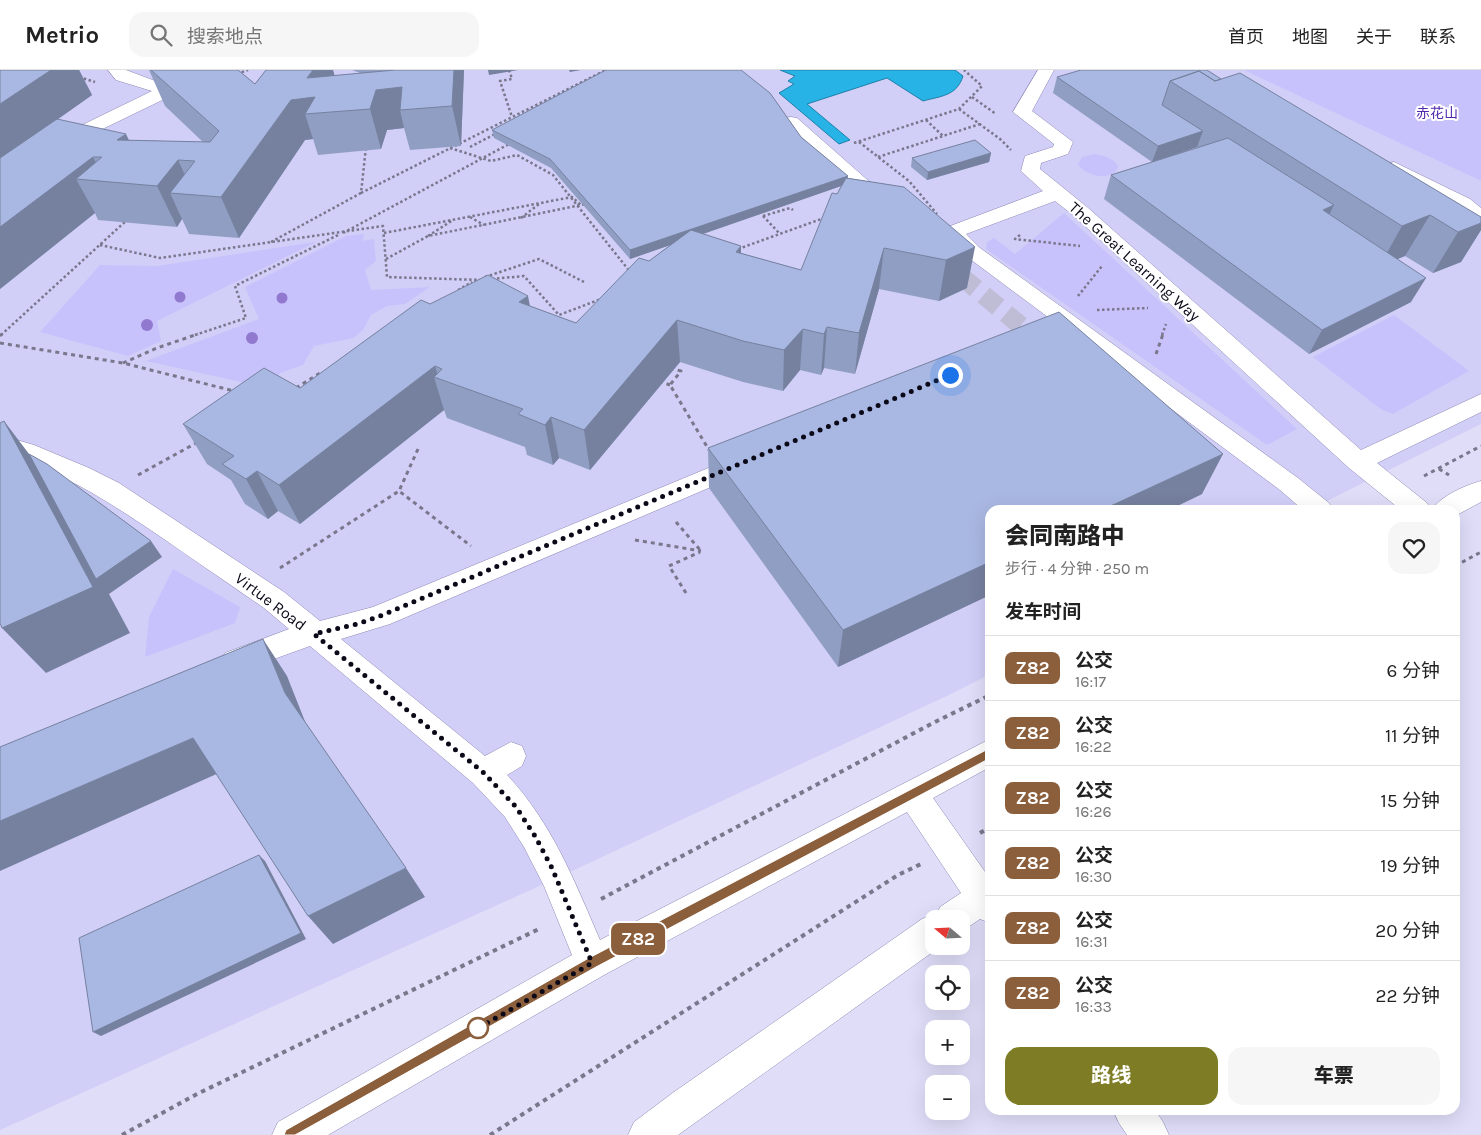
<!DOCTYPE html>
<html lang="zh">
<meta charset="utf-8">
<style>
:root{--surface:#fff;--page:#f6f6f6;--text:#222;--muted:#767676;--line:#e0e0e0;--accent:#7e7d25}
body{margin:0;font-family:Karla,"Noto Sans SC",sans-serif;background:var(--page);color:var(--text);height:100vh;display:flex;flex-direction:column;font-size:19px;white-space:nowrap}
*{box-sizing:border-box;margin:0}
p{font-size:16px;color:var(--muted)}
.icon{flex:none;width:28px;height:28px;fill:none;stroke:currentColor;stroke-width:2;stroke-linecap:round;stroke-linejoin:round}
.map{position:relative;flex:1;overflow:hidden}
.details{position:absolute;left:985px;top:435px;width:475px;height:610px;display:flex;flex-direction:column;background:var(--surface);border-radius:15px;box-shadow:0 5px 20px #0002}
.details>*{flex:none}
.badge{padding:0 10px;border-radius:8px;font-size:18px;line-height:32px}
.needle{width:32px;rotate:289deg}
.fabs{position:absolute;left:925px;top:840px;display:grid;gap:10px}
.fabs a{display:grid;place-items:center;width:45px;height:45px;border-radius:10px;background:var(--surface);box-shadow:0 5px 20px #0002;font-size:25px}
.you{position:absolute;width:25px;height:25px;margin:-12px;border:4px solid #fff;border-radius:50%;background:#1a73e8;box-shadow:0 0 0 8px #1a73e833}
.map>.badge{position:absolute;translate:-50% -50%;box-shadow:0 0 0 2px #fff}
h2{padding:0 20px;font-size:19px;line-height:45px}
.round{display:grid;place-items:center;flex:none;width:52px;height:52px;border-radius:15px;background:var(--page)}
.head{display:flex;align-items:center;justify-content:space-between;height:85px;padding:0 20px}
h1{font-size:24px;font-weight:800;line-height:38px}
.button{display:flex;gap:10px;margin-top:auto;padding:10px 20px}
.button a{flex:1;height:58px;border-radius:15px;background:var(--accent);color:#fff;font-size:20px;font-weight:800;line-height:58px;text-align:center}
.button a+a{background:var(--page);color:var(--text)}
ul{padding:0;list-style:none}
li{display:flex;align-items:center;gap:15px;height:65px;padding:0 20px;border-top:1px solid var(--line)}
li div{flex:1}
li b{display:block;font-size:19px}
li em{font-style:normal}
li .badge{min-width:55px;font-weight:700;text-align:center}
header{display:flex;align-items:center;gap:30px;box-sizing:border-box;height:70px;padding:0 25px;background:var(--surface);border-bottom:1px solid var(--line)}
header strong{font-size:24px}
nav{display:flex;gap:28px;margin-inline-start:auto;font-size:18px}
.search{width:350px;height:45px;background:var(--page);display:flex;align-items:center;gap:12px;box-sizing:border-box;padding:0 18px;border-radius:15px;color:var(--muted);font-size:19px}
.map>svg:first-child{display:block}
.built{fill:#d1cef8}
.green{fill:#c8c2fc}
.water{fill:#27b3e6;stroke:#1f80a8}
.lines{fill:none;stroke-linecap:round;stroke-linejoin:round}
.minor-tunnel-far1{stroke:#bfbdd6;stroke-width:19;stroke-dasharray:19 10;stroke-linecap:butt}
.minor-tunnel{stroke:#bfbdd6;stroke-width:26;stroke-dasharray:26 12;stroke-linecap:butt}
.minor-casing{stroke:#8d89b4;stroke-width:1}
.path-far2{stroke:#79778c;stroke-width:2.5;stroke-dasharray:2.5 2.5;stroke-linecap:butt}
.path-far1{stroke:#79778c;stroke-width:3;stroke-dasharray:4 4;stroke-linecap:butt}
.path{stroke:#79778c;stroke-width:4;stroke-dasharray:4.5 4.5;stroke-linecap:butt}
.minor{fill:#fff;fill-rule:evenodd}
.path-bridge{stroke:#79778c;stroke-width:2.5;stroke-dasharray:2.5 2.5;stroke-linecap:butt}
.tree{fill:#9079cf}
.wall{fill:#919ec3;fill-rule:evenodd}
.shaded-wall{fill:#76819f}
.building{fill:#a9b8e3;stroke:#76819f}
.line{fill:#8b5e3c;stroke:#fff}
.walk{stroke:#0b0918;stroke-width:5;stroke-dasharray:0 9}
.stop-dot{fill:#fff;stroke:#8b5e3c;stroke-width:2.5}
.labels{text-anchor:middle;stroke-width:4;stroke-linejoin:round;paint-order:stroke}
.far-park-label{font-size:14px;fill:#5027ad;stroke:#fff}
.street-label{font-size:16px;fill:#0b0918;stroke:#fff}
</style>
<header>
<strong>Metrio</strong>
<div class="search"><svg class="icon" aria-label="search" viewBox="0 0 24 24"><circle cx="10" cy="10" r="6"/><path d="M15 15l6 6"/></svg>搜索地点</div>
<nav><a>首页</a><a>地图</a><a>关于</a><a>联系</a></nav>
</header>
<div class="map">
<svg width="1481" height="1065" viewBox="0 0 1481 1065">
<rect width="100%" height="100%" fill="#dfddf8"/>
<!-- built -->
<path class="built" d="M 0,0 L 1245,0 L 1481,111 L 1481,354 L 1309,440 L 990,440 L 990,604 L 951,624 L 557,808 L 0,1060 Z"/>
<!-- green -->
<path class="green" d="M 1245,0 L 1481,0 L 1481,111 L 1246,1 Z
M 1095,84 C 1104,86 1112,87 1118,96 C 1114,113 1084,106 1078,94 L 1082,87 Z
M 1064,143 L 1297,359 L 1267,375 L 986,179 L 987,172 L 994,168 L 1015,184 Z
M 364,164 L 363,171 L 374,169 L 376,191 L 365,200 L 371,220 L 430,217 L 405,234 L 387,236 L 371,245 L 363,260 L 353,268 L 314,276 L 303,295 L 280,303 L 276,312 L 264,317 L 146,291 L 259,249 L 245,217 L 346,166 Z
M 316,172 L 157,251 L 161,271 L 128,286 L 40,262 L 100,195 L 157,196 Z
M 1394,245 L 1469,301 L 1393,344 L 1382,340 L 1313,287 Z
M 173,499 L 240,537 L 235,553 L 145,587 L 149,547 Z"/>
<!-- water -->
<path class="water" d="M 780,0 L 955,0 L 963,6 C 957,26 941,26 923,31 L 887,8 L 807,34 L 850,70 L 839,74 L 779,23 L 794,14 L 788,11 L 795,6 Z"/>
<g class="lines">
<!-- minor-tunnel-far1 -->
<path class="minor-tunnel-far1" d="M 939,188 L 1032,265"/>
<!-- minor-tunnel -->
<path class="minor-tunnel" d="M 1030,264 L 1034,267"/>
<defs>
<path id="minor" d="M 108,0 L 126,0 L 166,15 L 197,0 L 218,0 L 216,4 L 88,66 L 60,84 L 7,123 L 0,125 L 0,110 L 46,76 L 76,58 L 152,21 L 116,10 Z
M 1038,0 L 1054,0 L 1032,41 L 1073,72 L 1068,84 L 1041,93 L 1040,99 L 1087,137 L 1361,380 L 1481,324 L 1481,342 L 1377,393 L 1427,433 L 1431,440 L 1401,440 L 1349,398 L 1073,145 L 1055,131 L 966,164 L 980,178 L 1298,408 L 1329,433 L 1333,440 L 1303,440 L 1280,420 L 966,186 L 942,162 L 945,158 L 1043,121 L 1021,101 L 1025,86 L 1053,77 L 1054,74 L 1013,42 Z
M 791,47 L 797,48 L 889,129 L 892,133 L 889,137 L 882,139 L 875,137 L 785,56 L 782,52 L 785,48 Z
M 1394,92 L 1470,129 L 1481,138 L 1481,154 L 1474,152 L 1456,137 L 1387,102 L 1385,98 L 1387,94 Z
M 0,365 L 34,375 L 89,398 L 119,413 L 284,522 L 320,551 L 373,537 L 735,387 L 744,384 L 753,387 L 756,393 L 753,399 L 390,554 L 341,569 L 485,686 L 511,672 L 522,676 L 526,686 L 522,696 L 507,705 C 552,753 574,810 600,870 L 990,669 L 990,697 L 933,728 L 990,809 L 990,853 L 980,849 L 961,862 L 961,849 L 934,849 L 934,876 L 941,876 L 678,1065 L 628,1065 L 634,1052 L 674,1022 L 922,849 L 934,844 L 937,845 L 940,837 L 961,823 L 907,742 L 604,905 L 328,1065 L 272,1065 L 278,1052 L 572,885 L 544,816 L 524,777 L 505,747 L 473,713 L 310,576 L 235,603 L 225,599 L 221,591 L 225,583 L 289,559 L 264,538 C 230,514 195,491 161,467 C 109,432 61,400 0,383 Z
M 1481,411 L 1481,432 L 1455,446 L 1455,440 L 1432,440 C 1440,426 1466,415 1481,411 Z
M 1113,1040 L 1155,1040 L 1163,1052 L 1169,1065 L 1127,1065 L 1119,1053 Z"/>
</defs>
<!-- minor casing -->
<use href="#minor" class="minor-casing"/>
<!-- path-far2 -->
<path class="path-far2" d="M 509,0 L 512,9 L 500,11 L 512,47
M 237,4 L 248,0
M 79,7 L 95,12
M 972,27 L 996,44
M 959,39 L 1000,69 L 1011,80
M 926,50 L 943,66
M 859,72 L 909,111 L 937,144
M 854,73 L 959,39 L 982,16 L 964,0
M 470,77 L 497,63
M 450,78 L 491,91 L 517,85 L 553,105 L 631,203
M 878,87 L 980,54
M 361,123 L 606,0
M 763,146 L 790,138 L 793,140
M 470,147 L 484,155
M 521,148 L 539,134
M 1020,165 L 1015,169 L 1080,176
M 428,166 L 453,150
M 271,172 L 361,123 L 366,77
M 100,175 L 160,188 L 383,156 L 387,207 L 481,210
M 738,179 L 824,148
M 485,207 L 539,189 L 584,212
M 492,209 L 524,206 L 559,245 L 601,229
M 458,220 L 472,212
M 1078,226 L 1102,196
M 1097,240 L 1148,238
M 1,265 L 127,150
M 195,265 L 246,248 L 235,216 L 340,164
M 1162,265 L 1166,254"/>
<!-- path-far1 -->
<path class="path-far1" d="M 0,266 L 2,264
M 0,273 L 123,293 L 234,321
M 1156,284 L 1163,264
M 123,293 L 157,278 L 198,264
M 670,298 L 681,301 L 670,315 L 709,380
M 659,311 L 670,315
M 296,318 L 320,303
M 418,379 L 399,421 L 471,476
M 1439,399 L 1449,405
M 138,405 L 198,372
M 1424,406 L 1481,376
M 1359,440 L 1368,436
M 676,452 L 701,481
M 635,470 L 701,481
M 1455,496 L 1481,482
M 280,498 L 399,421
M 686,523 L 669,496 L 700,482"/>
<!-- path -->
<path class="path" d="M 980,763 L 990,757
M 601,829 L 933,653 L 990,625
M 122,1065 L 197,1024 L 541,858
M 490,1065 L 898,805 L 921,794"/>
<!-- minor -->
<use href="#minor" class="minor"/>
<!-- path-bridge -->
<path class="path-bridge" d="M 763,146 L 780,164
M 343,163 L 509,74
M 384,163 L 572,127 L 581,135
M 386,189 L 428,166 L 586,134"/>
</g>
<!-- trees -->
<g class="tree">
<circle cx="180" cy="227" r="5.5"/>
<circle cx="282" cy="228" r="5.5"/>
<circle cx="147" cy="255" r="6"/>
<circle cx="252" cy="268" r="6"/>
</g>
<!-- wall -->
<path class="wall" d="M 0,0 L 79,0 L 92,25 L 58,49 L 129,70 L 203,72 L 165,36 L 149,0 L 238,0 L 255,14 L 266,0 L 333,0 L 334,6 L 360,3 L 352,0 L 464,0 L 461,76 L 410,80 L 404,58 L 387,60 L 381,79 L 318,85 L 313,69 L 305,70 L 239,168 L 189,164 L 182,149 L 177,157 L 98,150 L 95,143 L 0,219 Z
M 1057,7 L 1221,9 L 1481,147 L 1481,160 L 1461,192 L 1433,203 L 1405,186 L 1397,189 L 1411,232 L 1309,284 L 1104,129 L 1111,105 L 1152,92 L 1053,23 ZM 1197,77 L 1198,78 L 1166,88 Z
M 492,60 L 801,67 L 848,108 L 904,117 L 967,218 L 939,231 L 879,219 L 855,304 L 824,298 L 821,305 L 800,300 L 783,321 L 743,312 L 680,292 L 590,400 L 559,388 L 553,395 L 527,385 L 525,377 L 447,348 L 444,340 L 300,454 L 278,441 L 268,449 L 245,434 L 231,410 L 207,394 L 183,354 L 300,318 L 430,234 L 530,236 L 576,253 L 649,191 L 670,175 L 630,189 L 551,98 L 494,68 ZM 841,116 L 801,200 L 741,183 L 741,176 L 703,164 Z
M 991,83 L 989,92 L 927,110 L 911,97 L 912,88 Z
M 708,378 L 1202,424 L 838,597 L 709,418 Z"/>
<!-- shaded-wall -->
<path class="shaded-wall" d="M 51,0 L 79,0 L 92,25 L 0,90 L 0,34 Z
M 313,0 L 333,0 L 339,20 L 305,44 L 313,69 L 305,70 L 239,168 L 221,127 Z
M 454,0 L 464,0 L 461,76 L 452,36 Z
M 488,0 L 518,0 L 489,5 Z
M 569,0 L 581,0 L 570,2 Z
M 402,17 L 400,40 L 404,58 L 387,60 L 381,79 L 370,39 L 376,20 Z
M 1203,61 L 1197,77 L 1152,92 L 1158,76 Z
M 126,64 L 145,104 L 117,70 Z
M 991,83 L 989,92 L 927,110 L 928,102 Z
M 93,87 L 106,112 L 76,109 L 95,143 L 0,219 L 0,157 Z
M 178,90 L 194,125 L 170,123 L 182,149 L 177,157 L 157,116 Z
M 848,106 L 847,114 L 630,189 L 630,180 Z
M 1334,135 L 1322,159 L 1323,140 Z
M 1430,145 L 1405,186 L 1379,197 L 1402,156 Z
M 1481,153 L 1481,160 L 1461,192 L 1433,203 L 1458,162 Z
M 741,176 L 741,218 L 736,182 Z
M 975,177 L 967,218 L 939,231 L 946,190 Z
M 884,178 L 879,219 L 855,304 L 859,263 Z
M 1426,208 L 1411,232 L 1309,284 L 1322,260 Z
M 528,226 L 536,267 L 519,232 Z
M 677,250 L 680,292 L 590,400 L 584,360 Z
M 827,257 L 824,298 L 821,305 L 824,264 Z
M 803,259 L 800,300 L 783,321 L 784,280 Z
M 435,296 L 439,309 L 434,307 L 444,340 L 300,454 L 279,415 Z
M 551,347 L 559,388 L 553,395 L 545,355 Z
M 4,351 L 42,401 L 151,471 L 162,487 L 109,524 L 130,563 L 46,603 L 2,558 Z
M 1223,384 L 1202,424 L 1169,440 L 1102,440 Z
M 257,401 L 278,441 L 268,449 L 246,409 Z
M 990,492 L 990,525 L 838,597 L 843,560 Z
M 263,569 L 287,606 L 308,659 L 285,623 Z
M 193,668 L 221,702 L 0,801 L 0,751 Z
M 259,785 L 265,791 L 306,869 L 101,966 L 93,962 Z
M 406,798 L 425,827 L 333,874 L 308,846 Z"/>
<!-- building -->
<path class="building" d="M 0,0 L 51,0 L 0,34 Z
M 151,0 L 238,0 L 255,14 L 266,0 L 313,0 L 307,8 L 395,0 L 454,0 L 452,36 L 400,40 L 402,17 L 376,20 L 370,39 L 305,44 L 315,27 L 291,30 L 221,127 L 170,123 L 195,91 L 178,90 L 157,116 L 76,109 L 102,87 L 93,87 L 0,157 L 0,88 L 57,49 L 126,64 L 117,70 L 210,72 L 219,61 Z
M 606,0 L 741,0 L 770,23 L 801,67 L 848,106 L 630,180 L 550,89 L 492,60 Z
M 1081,0 L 1207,0 L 1221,9 L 1215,11 L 1199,1 L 1170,11 L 1162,35 L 1203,61 L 1158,76 L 1057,7 Z
M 1199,1 L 1215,11 L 1240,3 L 1481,147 L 1481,153 L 1458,162 L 1430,145 L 1402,156 L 1170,11 Z
M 1228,68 L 1334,135 L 1323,140 L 1426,208 L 1322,260 L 1111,105 Z
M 975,70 L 991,83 L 928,102 L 912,88 Z
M 846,108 L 904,117 L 975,177 L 946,190 L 884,178 L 859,263 L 827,257 L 824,264 L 803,259 L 784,280 L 743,271 L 677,250 L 584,360 L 551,347 L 545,355 L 518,344 L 523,339 L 434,307 L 442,299 L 435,296 L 279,415 L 257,401 L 246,409 L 222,394 L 234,386 L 183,354 L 264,298 L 300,318 L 421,230 L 430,234 L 488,205 L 528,226 L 519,232 L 576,253 L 639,188 L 649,191 L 691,160 L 741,176 L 736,182 L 801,200 L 832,123 L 837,124 Z
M 1059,242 L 1223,384 L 1102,440 L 990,440 L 990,492 L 843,560 L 708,378 Z
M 4,351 L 93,517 L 2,558 L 0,553 L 0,353 Z
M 29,384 L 47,394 L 151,471 L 96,509 Z
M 263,569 L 285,623 L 406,798 L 308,846 L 193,668 L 0,751 L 0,677 Z
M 259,785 L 301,863 L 93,962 L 79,868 Z"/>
<!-- line -->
<path class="line" d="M 990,678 L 994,679 L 995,682 L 994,686 L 596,897 L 295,1065 L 284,1065 L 286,1060 L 587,889 Z"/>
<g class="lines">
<!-- walk -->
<path class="walk" d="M 478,958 L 475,960 L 592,893 L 552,798 L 535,766 L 516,737 L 484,703 L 314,564 L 357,554 L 380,546 L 950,305"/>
</g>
<!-- markers -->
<circle class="stop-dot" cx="478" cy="958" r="10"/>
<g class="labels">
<!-- far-park labels -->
<g class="far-park-label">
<text x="1437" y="48">赤花山</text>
</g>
<!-- street labels -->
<g class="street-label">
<text transform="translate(1135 191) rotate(42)" y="6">The Great Learning Way</text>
<text transform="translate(271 531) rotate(37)" y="6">Virtue Road</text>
</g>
</g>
</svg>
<div class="fabs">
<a><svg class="needle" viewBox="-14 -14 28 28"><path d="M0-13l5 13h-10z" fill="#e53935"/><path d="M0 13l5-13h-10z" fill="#767676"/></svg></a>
<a><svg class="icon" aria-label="locate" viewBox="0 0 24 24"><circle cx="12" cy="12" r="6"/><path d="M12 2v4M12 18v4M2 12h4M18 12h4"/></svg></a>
<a>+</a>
<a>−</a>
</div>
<div class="you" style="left:950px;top:305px"></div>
<b class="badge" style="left:638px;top:869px;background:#8b5e3c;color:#fff">Z82</b>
<section class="details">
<div class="head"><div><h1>会同南路中</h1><p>步行 · 4 分钟 · 250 m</p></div><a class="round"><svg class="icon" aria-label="heart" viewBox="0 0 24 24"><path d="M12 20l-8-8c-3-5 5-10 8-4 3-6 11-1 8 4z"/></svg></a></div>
<h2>发车时间</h2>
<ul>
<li><span class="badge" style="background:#8b5e3c;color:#fff">Z82</span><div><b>公交</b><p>16:17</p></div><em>6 分钟</em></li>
<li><span class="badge" style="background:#8b5e3c;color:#fff">Z82</span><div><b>公交</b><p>16:22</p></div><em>11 分钟</em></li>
<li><span class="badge" style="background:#8b5e3c;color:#fff">Z82</span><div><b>公交</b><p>16:26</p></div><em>15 分钟</em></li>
<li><span class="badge" style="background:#8b5e3c;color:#fff">Z82</span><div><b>公交</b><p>16:30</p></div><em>19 分钟</em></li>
<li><span class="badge" style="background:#8b5e3c;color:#fff">Z82</span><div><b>公交</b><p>16:31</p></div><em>20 分钟</em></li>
<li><span class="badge" style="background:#8b5e3c;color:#fff">Z82</span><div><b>公交</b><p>16:33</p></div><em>22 分钟</em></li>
</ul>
<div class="button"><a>路线</a><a>车票</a></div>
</section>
</div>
